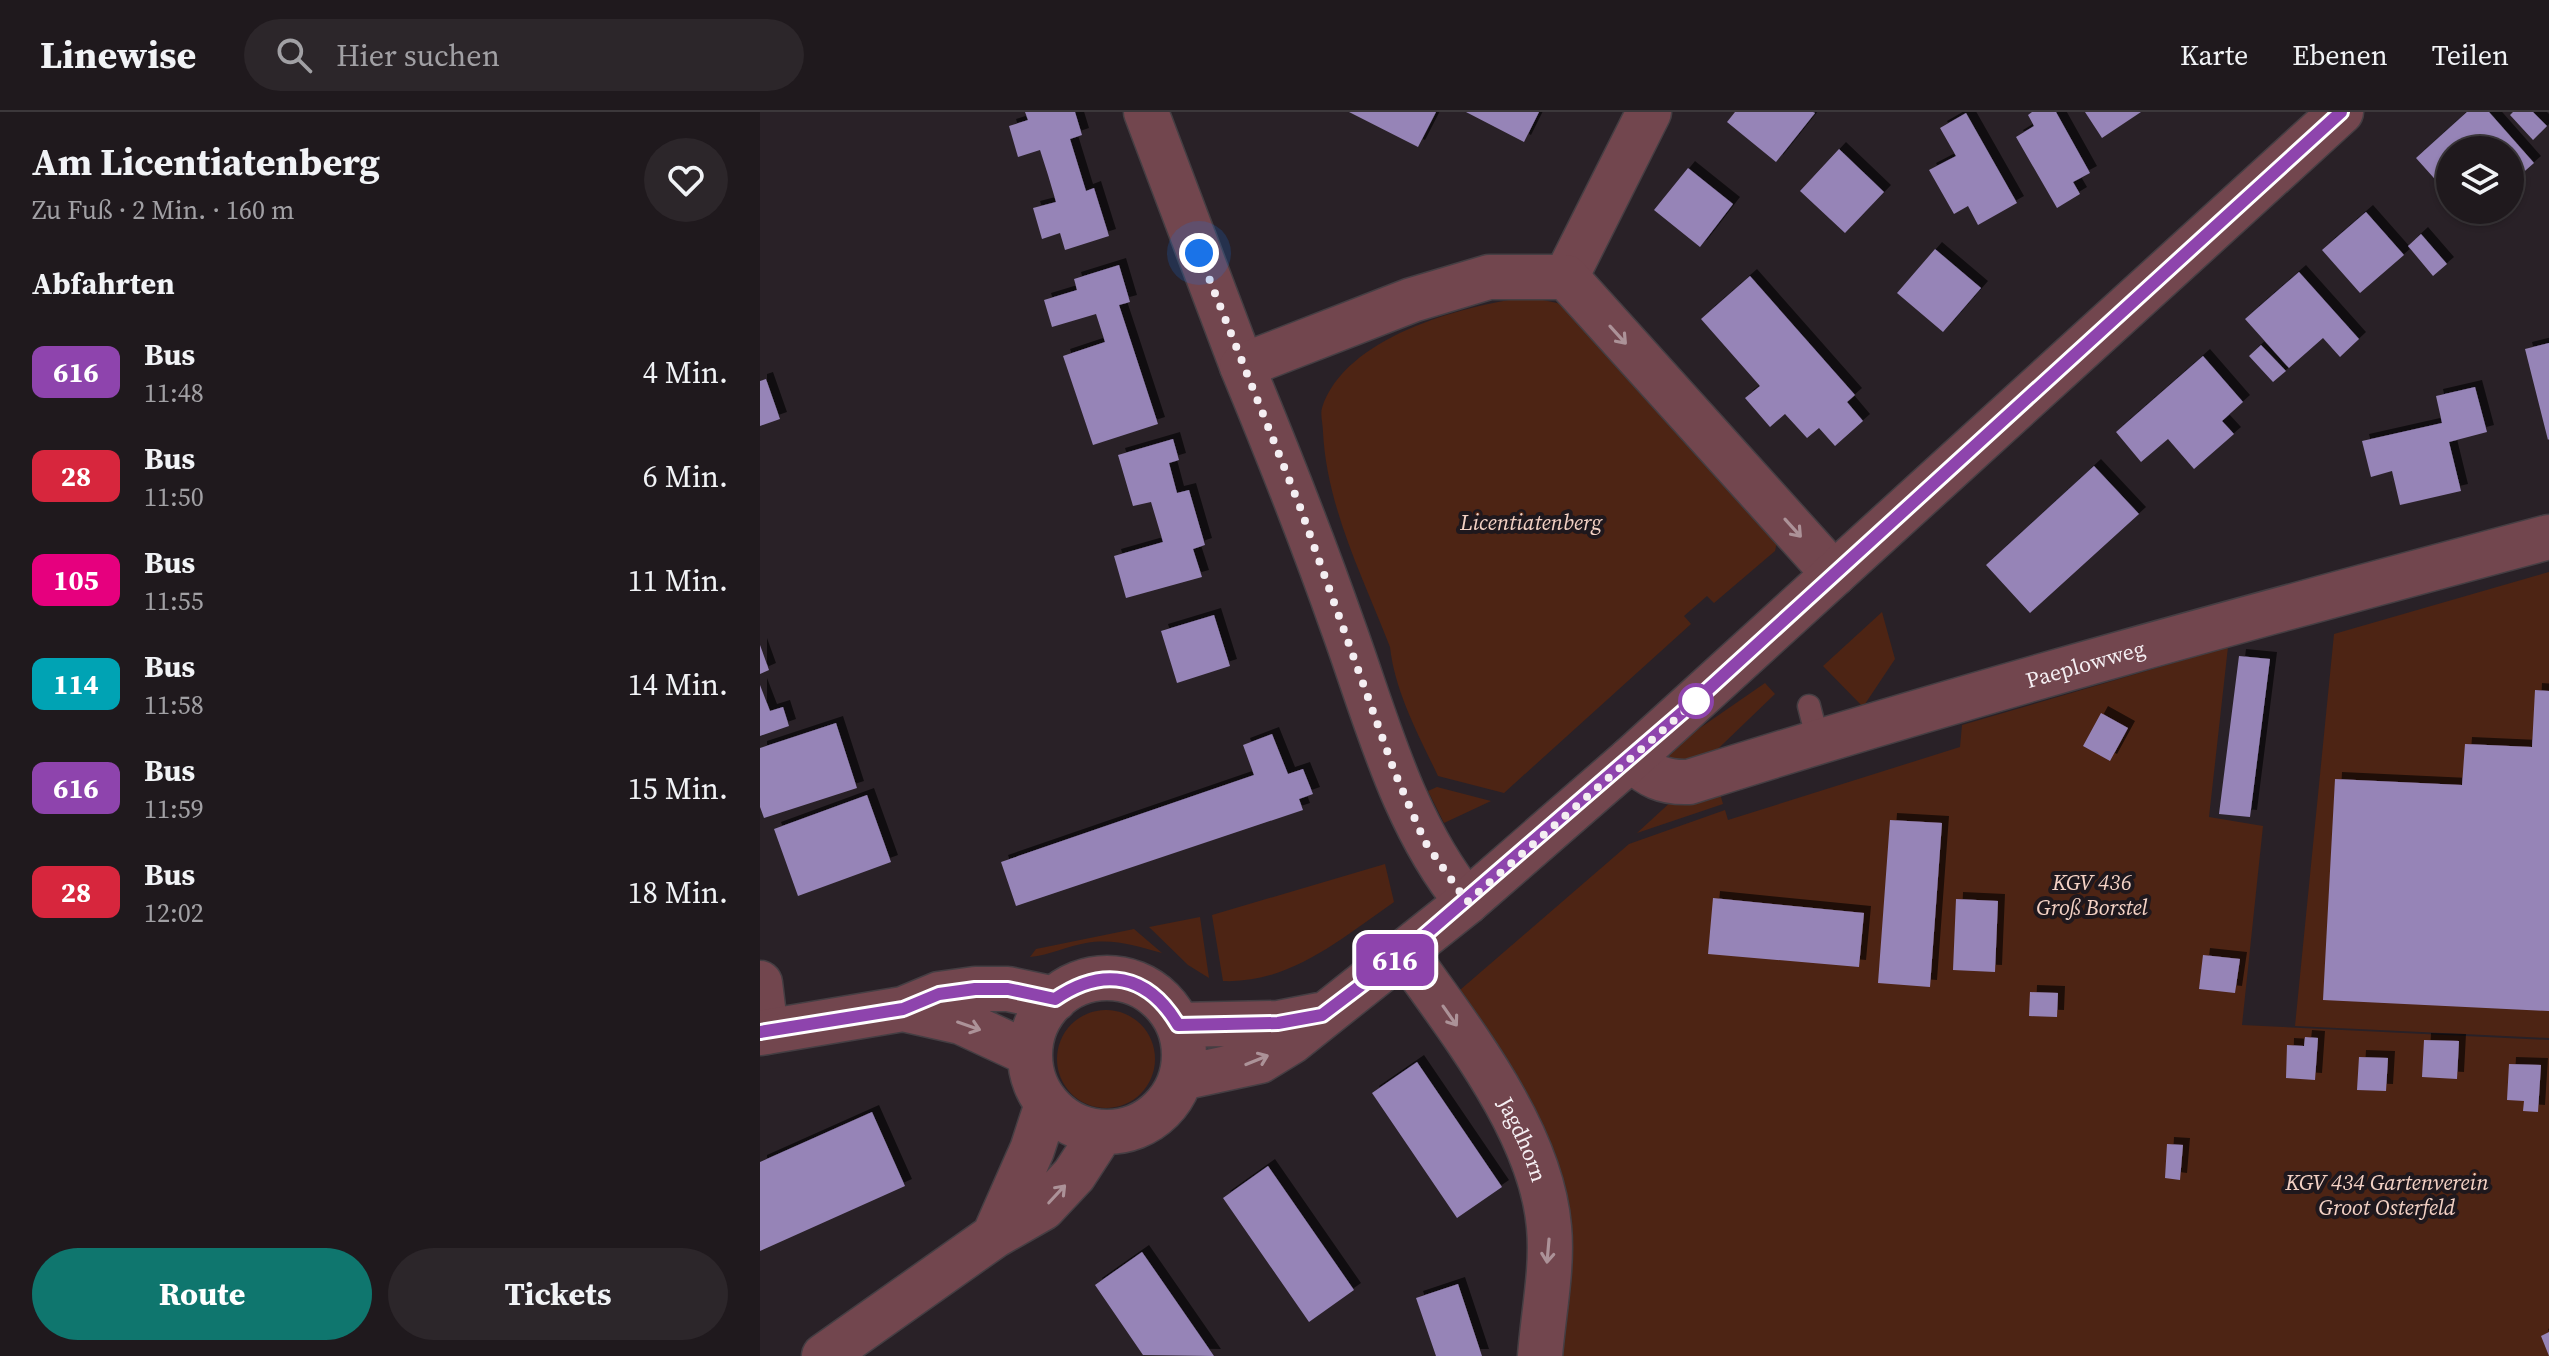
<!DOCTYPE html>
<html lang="de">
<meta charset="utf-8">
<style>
:root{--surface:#1f191d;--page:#2c262a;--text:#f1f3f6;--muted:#a1a0a4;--line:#3c383b;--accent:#0f766e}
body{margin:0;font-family:"Source Serif 4",serif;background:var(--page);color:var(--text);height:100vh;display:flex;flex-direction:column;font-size:30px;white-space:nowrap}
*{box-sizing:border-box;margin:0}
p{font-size:26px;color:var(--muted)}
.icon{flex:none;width:44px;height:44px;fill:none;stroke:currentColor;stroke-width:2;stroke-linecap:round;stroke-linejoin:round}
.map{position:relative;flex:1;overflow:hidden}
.side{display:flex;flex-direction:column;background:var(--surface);width:760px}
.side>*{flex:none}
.badge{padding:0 16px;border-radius:12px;font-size:28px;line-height:52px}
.fabs{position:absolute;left:1676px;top:24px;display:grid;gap:16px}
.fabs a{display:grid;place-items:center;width:88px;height:88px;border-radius:50%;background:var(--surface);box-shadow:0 2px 6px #0004,0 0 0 2px var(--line);font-size:40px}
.you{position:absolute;width:40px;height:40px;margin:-20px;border:6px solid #fff;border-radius:50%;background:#1a73e8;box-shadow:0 0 0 12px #1a73e833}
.map>.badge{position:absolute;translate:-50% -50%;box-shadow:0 0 0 4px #fff}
h2{padding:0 32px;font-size:30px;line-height:72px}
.round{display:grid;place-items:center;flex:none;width:84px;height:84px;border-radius:42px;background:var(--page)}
.head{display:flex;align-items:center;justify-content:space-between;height:136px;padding:0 32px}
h1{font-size:38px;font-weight:700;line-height:60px}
.primary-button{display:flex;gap:16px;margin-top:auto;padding:16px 32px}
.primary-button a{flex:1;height:92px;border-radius:48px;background:var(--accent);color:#fff;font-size:32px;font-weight:700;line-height:92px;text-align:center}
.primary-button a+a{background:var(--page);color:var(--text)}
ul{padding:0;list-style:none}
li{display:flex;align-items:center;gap:24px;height:104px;padding:0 32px}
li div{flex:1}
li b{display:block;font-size:30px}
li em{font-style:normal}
li .badge{min-width:88px;font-weight:700;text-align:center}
header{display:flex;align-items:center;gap:48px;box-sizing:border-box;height:112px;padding:0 40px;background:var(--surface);border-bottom:2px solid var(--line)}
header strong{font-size:38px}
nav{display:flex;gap:44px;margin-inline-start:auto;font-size:28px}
.search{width:560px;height:72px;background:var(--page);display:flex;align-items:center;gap:20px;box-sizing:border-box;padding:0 28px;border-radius:44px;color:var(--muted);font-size:30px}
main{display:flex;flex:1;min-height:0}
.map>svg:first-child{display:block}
.green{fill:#4d2414}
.building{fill:#9684b7;filter:url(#shadow)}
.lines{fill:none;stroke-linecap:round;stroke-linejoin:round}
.service-casing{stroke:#453e43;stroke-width:25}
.minor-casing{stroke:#453e43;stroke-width:47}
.tertiary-casing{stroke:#453e43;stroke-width:47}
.service{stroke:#72464e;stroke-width:22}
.minor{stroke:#72464e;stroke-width:44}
.tertiary{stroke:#72464e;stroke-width:44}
.oneway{stroke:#ac9298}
.line-casing{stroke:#fff;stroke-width:18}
.line{stroke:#8e44ad;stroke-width:12}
.walk{stroke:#f4eef2;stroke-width:8;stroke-dasharray:0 14.4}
.stop-dot{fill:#fff;stroke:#8e44ad;stroke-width:4}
.labels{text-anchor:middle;stroke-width:8;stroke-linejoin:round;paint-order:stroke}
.park-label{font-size:22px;font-style:italic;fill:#f4d2c5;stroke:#1f181d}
.street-label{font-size:22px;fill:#f4eef2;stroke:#1f181d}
</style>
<header>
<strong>Linewise</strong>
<div class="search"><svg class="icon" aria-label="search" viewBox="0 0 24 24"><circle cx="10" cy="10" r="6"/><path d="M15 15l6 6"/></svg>Hier suchen</div>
<nav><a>Karte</a><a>Ebenen</a><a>Teilen</a></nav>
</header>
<main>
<section class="side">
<div class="head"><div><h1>Am Licentiatenberg</h1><p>Zu Fuß · 2 Min. · 160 m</p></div><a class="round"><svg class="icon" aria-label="heart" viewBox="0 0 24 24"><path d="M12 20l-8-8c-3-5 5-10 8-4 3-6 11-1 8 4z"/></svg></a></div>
<h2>Abfahrten</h2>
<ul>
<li><span class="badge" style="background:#8e44ad;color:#fff">616</span><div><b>Bus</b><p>11:48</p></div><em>4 Min.</em></li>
<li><span class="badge" style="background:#d7263d;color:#fff">28</span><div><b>Bus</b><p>11:50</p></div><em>6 Min.</em></li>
<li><span class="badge" style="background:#e6007e;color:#fff">105</span><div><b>Bus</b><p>11:55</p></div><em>11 Min.</em></li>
<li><span class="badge" style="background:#00a3b4;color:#fff">114</span><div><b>Bus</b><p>11:58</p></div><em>14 Min.</em></li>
<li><span class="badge" style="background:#8e44ad;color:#fff">616</span><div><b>Bus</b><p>11:59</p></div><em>15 Min.</em></li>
<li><span class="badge" style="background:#d7263d;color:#fff">28</span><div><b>Bus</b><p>12:02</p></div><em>18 Min.</em></li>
</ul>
<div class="primary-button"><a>Route</a><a>Tickets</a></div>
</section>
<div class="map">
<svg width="1789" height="1244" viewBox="0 0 1789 1244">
<defs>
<filter id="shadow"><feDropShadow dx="7" dy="-7" stdDeviation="0" flood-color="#0009"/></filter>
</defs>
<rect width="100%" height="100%" fill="#292127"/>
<!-- green -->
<path class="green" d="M 769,185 L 797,191 L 822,204 L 1017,430 L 1015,439 L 954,491 L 947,484 L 924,504 L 931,512 L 744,681 L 678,664 C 659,624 635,580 630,535 C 603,465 567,396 563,320 C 563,313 560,302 562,296 C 585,224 704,193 769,185 Z
M 1789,460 L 1789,926 L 1535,914 L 1574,522 Z
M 1122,500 L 1135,547 L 1103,595 L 1063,554 Z
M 1468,535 L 1449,705 L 1503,714 L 1482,913 L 1789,928 L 1789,1244 L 795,1244 L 805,1119 L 693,884 L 869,732 L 965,698 L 968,708 L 1200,635 L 1202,613 Z
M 1005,571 L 1015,582 L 937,657 L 909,646 L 911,636 Z
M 677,675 L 731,689 L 684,711 L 668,679 Z
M 959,678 L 963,692 L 877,721 L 914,687 Z
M 625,752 L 634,790 C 582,826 530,872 463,869 L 452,803 Z
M 440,805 L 449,866 L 428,853 L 389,815 Z
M 374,817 L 402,841 C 377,834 353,826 326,831 C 307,834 290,843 270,845 L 276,837 Z
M297 947a49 49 0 1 1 98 0a49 49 0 1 1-98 0Z"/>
<!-- building -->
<path class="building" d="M 265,0 L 315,0 L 322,23 L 310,27 L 326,79 L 334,76 L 349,124 L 305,138 L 300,121 L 282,127 L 273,96 L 296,90 L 288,63 L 280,38 L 258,45 L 249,14 L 268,8 Z
M 589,0 L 676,0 L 658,35 Z
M 706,0 L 779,0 L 764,30 Z
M 975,0 L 1053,0 L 1055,1 L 1016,50 L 967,10 Z
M 1272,0 L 1296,0 L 1330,61 L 1313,70 L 1320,82 L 1297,96 L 1256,25 L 1274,14 L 1268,3 Z
M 1325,0 L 1381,0 L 1342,26 Z
M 1707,0 L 1729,0 L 1774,51 L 1750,72 L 1750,38 L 1690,38 L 1690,84 L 1656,46 Z
M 1753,0 L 1773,0 L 1787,14 L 1773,28 L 1750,3 Z
M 1206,1 L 1257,91 L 1218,113 L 1208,94 L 1194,102 L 1169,58 L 1196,44 L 1180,16 Z
M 1079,37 L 1124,80 L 1085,121 L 1040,79 Z
M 928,56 L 973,92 L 940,135 L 894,98 Z
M 1606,100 L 1644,143 L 1600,181 L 1562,138 Z
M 1661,122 L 1687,152 L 1673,164 L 1648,134 Z
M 1175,137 L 1221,176 L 1183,220 L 1137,181 Z
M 359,153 L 370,190 L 359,193 L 398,312 L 333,333 L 303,244 L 345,230 L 336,202 L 292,215 L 284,188 L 317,178 L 314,167 Z
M 1539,160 L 1599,227 L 1580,245 L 1563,226 L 1529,256 L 1485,207 Z
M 990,164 L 1095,283 L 1087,290 L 1103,309 L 1075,334 L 1059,316 L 1047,326 L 1025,302 L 1010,315 L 985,286 L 1000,274 L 941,207 Z
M 1789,231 L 1789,327 L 1788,328 L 1765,237 Z
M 1501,233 L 1526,259 L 1513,270 L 1489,244 Z
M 1443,244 L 1483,290 L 1462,309 L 1474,322 L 1434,357 L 1408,327 L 1381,350 L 1356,320 Z
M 6,267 L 20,307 L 0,314 L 0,269 Z
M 1715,275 L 1727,320 L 1689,330 L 1701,379 L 1640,393 L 1632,359 L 1611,365 L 1602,329 L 1682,311 L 1676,284 Z
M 413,327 L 419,348 L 409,351 L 417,381 L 429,378 L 445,433 L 433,437 L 442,465 L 366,486 L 354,444 L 403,430 L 391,390 L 373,394 L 358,343 Z
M 1334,354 L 1379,402 L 1270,501 L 1226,453 Z
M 454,503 L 470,554 L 417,571 L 401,519 Z
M 0,533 L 9,558 L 0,562 Z
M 1479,544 L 1510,547 L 1490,705 L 1459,702 Z
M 0,573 L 10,599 L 23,595 L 29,614 L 0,624 Z
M 1775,578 L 1789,579 L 1789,899 L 1563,888 L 1575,667 L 1702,673 L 1705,632 L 1772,635 Z
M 1341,601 L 1368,616 L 1350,649 L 1323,634 Z
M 76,611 L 97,676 L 4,706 L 0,695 L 0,636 Z
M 512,622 L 528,662 L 543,657 L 553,682 L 539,687 L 543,698 L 256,794 L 241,750 L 494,663 L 483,633 Z
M 107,683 L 131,750 L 38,784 L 14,717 Z
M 1130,708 L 1182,711 L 1170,875 L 1118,871 Z
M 953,786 L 1104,801 L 1099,855 L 948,842 Z
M 1196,787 L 1238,789 L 1235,860 L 1193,858 Z
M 1443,843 L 1480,847 L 1475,881 L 1439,877 Z
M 1270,880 L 1298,881 L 1297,905 L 1269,904 Z
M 1545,925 L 1558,926 L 1555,968 L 1526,966 L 1527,933 L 1544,934 Z
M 1664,928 L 1699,929 L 1697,967 L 1662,965 Z
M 1599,945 L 1628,946 L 1626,979 L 1597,978 Z
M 657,950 L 742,1075 L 697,1106 L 612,981 Z
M 1749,952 L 1781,953 L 1778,1000 L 1763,999 L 1764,989 L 1747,988 Z
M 112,1000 L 145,1074 L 0,1139 L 0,1050 Z
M 1407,1032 L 1423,1033 L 1420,1068 L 1405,1066 Z
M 508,1054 L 594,1178 L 549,1210 L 463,1086 Z
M 382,1140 L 398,1163 L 454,1244 L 383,1243 L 335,1173 Z
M 698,1172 L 722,1244 L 676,1244 L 656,1186 Z
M 1789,1220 L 1789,1244 L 1781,1224 Z"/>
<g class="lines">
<defs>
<path id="service" d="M 1049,594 L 1058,629"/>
<g id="minor">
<path d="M 386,0 L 482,254"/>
<path d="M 806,165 L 889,0"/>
<path id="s1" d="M 871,647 C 890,664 903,671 929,670 C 1213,580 1501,502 1789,425"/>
<path d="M 707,790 C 643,712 617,609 583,515 C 552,427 518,341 482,254 L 652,188 L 729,165 L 806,165 L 1074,462"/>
<path id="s2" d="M 645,840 C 699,917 781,1018 789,1115 C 793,1156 783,1203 780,1244"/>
<path d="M 0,871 L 6,920"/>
</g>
<path id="tertiary" d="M270 943a77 77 0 1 1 154 0a77 77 0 1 1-154 0Z
M 143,897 L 201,910 L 270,942
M 418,913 L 518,911 L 559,903
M 0,921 L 143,897 L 179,882 L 215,877 L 248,877 L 295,887
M 421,966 L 500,949 L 531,930 L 707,790 L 871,647 L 1581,0
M 234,1124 L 272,1038 L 287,992
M 64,1244 L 234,1124 L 283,1096 L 314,1063 L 342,1020"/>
</defs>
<!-- service casing -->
<use href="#service" class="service-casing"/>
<!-- minor casing -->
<use href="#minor" class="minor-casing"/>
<!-- tertiary casing -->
<use href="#tertiary" class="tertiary-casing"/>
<!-- service -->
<use href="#service" class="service"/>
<!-- minor -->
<use href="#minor" class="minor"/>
<!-- tertiary -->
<use href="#tertiary" class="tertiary"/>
</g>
<!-- one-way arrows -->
<defs><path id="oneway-shaft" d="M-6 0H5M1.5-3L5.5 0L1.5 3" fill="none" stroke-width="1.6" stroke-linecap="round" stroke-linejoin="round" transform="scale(2)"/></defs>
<g class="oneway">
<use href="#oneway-shaft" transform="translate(858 223) rotate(48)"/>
<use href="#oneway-shaft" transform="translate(1033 416) rotate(48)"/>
<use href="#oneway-shaft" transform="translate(690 904) rotate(55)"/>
<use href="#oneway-shaft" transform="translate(209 914) rotate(19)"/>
<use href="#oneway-shaft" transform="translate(497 948) rotate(-22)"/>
<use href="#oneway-shaft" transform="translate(297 1082) rotate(-47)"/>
<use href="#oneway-shaft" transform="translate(788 1139) rotate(95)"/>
</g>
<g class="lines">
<defs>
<path id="line" d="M 0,920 L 143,897 L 179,882 L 215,877 L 248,877 L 295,887 C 343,854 388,862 418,913 L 518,911 L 562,903 L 645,840 L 933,591 L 1581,0"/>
</defs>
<!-- line casing -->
<use href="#line" class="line-casing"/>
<!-- line -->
<use href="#line" class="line"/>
<!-- walk -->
<path class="walk" d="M 439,141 L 540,395 L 635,661 L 665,730 L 707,790 L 936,589"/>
</g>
<!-- markers -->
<circle class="stop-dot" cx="936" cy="589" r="16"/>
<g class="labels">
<!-- park labels -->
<g class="park-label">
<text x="771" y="418">Licentiatenberg</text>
<text x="1332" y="778">KGV 436<tspan x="1332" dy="25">Groß Borstel</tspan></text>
<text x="1627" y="1078">KGV 434 Gartenverein<tspan x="1627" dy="25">Groot Osterfeld</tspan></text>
</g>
<!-- street labels -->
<g class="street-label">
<text dy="8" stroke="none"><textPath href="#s1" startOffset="478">Paeplowweg</textPath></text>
<text dy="8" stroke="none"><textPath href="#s2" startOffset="222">Jagdhorn</textPath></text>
</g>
</g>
</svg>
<div class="fabs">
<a><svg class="icon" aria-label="layers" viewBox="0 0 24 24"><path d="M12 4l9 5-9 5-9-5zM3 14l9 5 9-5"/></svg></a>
</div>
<div class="you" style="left:439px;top:141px"></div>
<b class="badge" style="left:635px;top:848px;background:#8e44ad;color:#fff">616</b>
</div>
</main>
